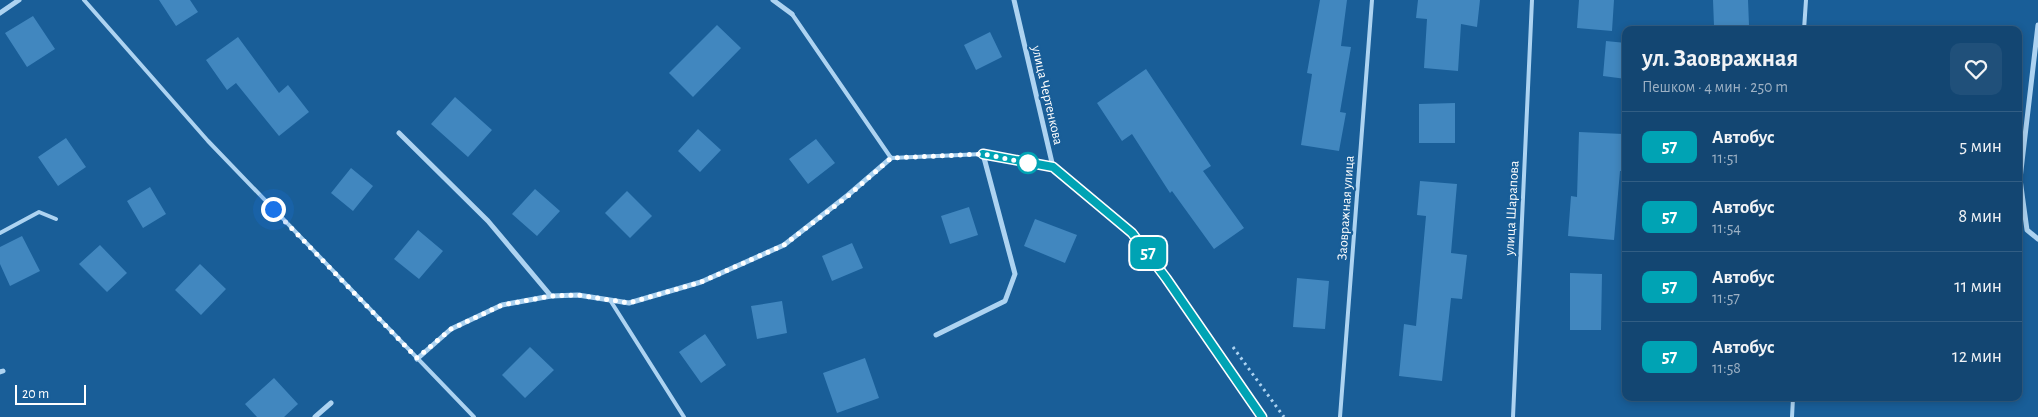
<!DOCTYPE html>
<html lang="ru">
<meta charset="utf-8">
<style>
:root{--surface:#134672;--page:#20507a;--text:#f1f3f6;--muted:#9db1c4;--line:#325e84}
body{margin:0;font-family:"Alegreya Sans",sans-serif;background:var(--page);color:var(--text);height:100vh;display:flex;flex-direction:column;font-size:19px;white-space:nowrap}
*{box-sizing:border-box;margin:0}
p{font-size:16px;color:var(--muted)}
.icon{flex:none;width:28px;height:28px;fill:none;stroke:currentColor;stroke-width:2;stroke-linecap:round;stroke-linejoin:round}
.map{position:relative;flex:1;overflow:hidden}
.sheet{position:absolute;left:1622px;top:26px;width:400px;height:375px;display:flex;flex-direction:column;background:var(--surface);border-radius:10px;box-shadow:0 2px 8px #0003,0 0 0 1px var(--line)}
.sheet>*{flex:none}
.badge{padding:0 10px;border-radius:8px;font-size:18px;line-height:32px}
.scale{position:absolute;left:15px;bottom:12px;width:71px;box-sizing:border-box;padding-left:5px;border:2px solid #fff;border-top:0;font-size:14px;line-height:18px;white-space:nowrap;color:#fff;-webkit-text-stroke:4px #195e98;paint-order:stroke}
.you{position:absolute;width:25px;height:25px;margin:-12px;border:4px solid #fff;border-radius:50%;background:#1a73e8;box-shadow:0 0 0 8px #1a73e833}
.map>.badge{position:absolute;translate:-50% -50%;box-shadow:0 0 0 2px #fff}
.round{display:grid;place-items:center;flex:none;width:52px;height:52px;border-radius:10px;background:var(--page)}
.summary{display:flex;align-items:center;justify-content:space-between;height:85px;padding:0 20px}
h1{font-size:24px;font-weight:700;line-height:38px}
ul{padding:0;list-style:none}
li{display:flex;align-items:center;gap:15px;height:70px;padding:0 20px;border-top:1px solid var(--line)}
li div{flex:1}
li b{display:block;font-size:19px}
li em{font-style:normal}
li .badge{min-width:55px;font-weight:700;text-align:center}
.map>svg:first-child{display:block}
.building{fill:#4187bf}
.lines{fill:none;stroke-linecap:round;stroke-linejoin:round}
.path{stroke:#add3f1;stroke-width:3;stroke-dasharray:2.5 4;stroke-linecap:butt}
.lane{stroke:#add3f1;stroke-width:4}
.street{stroke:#add3f1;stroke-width:5}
.line-casing{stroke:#fff;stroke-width:11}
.line{stroke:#00a3b4;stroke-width:8}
.walk{stroke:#fff;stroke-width:5;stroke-dasharray:0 9}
.stop-dot{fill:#fff;stroke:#00a3b4;stroke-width:2.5}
.labels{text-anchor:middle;stroke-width:4.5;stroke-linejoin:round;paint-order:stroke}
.street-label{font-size:14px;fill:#fff;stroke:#195e98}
</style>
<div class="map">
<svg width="2038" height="417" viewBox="0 0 2038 417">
<rect width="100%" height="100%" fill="#195e98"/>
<!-- building -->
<path class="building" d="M 159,0 L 190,0 L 198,12 L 176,26 Z
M 1320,0 L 1347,0 L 1341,46 L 1351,47 L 1340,112 L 1346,113 L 1339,151 L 1301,145 L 1312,74 L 1307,73 Z
M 1418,0 L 1480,0 L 1477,27 L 1461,24 L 1458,71 L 1424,68 L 1427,19 L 1416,18 Z
M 1579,0 L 1614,0 L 1612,31 L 1577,28 Z
M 1713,0 L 1748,0 L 1749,25 L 1714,26 Z
M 33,16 L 55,49 L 27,67 L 5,33 Z
M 717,25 L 741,48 L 693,97 L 669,73 Z
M 990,32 L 1002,57 L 976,70 L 964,45 Z
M 238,37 L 279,93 L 288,85 L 309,112 L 279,136 L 236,83 L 227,90 L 206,60 Z
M 1606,41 L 1626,43 L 1626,79 L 1603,76 Z
M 1146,69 L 1211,166 L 1203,171 L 1244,228 L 1214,249 L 1172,191 L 1170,193 L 1132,134 L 1122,141 L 1097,103 Z
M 455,97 L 492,130 L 468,157 L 431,124 Z
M 1455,103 L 1455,143 L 1419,143 L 1419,104 Z
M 698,129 L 721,150 L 700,172 L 678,151 Z
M 1579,132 L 1623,134 L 1621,171 L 1620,171 L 1614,240 L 1568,236 L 1571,196 L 1577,197 Z
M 66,138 L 86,167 L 58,186 L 38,157 Z
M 816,139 L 835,163 L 808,184 L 789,159 Z
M 351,168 L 373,186 L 353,211 L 331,193 Z
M 1420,181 L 1457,184 L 1451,253 L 1467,255 L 1462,299 L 1451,298 L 1442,381 L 1399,376 L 1404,324 L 1416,326 L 1426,216 L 1417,215 Z
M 150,187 L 166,214 L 143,228 L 127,201 Z
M 535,189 L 560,211 L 537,236 L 512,214 Z
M 627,191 L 652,216 L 630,238 L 605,213 Z
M 969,207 L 978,235 L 950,244 L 941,216 Z
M 1035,219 L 1077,235 L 1065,263 L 1024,246 Z
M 418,230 L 443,251 L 419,279 L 394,259 Z
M 22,236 L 40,271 L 10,286 L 0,264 L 0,247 Z
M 852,243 L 863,268 L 832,281 L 822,256 Z
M 100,245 L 127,273 L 107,292 L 79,264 Z
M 200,264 L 226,289 L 201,315 L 175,290 Z
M 1570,273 L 1602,274 L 1601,330 L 1570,330 Z
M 1297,278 L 1329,281 L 1325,329 L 1293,327 Z
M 782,301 L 787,333 L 757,339 L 751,306 Z
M 705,334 L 726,365 L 701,383 L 679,352 Z
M 530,347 L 554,370 L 525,398 L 502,375 Z
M 865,358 L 879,398 L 837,413 L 823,373 Z
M 274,378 L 298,404 L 284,417 L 257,417 L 245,404 Z"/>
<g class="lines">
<!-- path -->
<path class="path" d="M 1233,347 L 1284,417"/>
<!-- lane -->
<path class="lane" d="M 84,0 L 208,141 L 474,417
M 792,14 L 891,158 L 983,154
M 1804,30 L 1806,0
M 1053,167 L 1132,233 L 1166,278 L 1262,417
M 0,233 L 39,212 L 56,219
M 610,300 L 684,417
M 1340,417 L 1372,0
M 1513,417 L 1532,0
M 1792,417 L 1793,398"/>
<!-- street -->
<path class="street" d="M 773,0 L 792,14
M 0,13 L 19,0
M 2038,25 L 2020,179 L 2027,230 L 2038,239
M 399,133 L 488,221 L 551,296
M 936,335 L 1005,301 L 1015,274 L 983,154 L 1053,167 L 1014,0
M 417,359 L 451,329 L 502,305 L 551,296 L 578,295 L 629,303 L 701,282 L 784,245 L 848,195 L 891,158
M 0,372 L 3,371
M 315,417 L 331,403"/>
</g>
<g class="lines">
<defs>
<path id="line" d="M 983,154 L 1053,167 L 1132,233 L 1166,278 L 1262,417"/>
</defs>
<!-- line casing -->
<use href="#line" class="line-casing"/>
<!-- line -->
<use href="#line" class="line"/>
<!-- walk -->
<path class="walk" d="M 273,209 L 417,358 L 451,329 L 502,305 L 551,296 L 578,295 L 629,303 L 701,282 L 784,245 L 848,196 L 891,158 L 983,154 L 1028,163"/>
</g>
<!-- markers -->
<circle class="stop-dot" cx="1028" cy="163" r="10"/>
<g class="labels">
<!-- street labels -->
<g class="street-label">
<text transform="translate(1048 95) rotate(77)" y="5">улица Чертенкова</text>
<text transform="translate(1345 208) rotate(-86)" y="5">Заовражная улица</text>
<text transform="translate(1511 208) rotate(-87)" y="5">улица Шарапова</text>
</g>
</g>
</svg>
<div class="scale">20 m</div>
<div class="you" style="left:273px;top:209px"></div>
<b class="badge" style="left:1148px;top:253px;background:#00a3b4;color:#fff">57</b>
<section class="sheet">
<div class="summary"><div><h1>ул. Заовражная</h1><p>Пешком · 4 мин · 250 m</p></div><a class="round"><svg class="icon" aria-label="heart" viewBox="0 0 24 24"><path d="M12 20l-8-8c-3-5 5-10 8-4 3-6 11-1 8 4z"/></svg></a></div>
<ul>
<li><span class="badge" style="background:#00a3b4;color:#fff">57</span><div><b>Автобус</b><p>11:51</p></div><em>5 мин</em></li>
<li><span class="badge" style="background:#00a3b4;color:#fff">57</span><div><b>Автобус</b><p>11:54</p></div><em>8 мин</em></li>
<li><span class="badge" style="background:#00a3b4;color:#fff">57</span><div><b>Автобус</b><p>11:57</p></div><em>11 мин</em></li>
<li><span class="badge" style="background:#00a3b4;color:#fff">57</span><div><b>Автобус</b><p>11:58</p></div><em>12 мин</em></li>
</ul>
</section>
</div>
